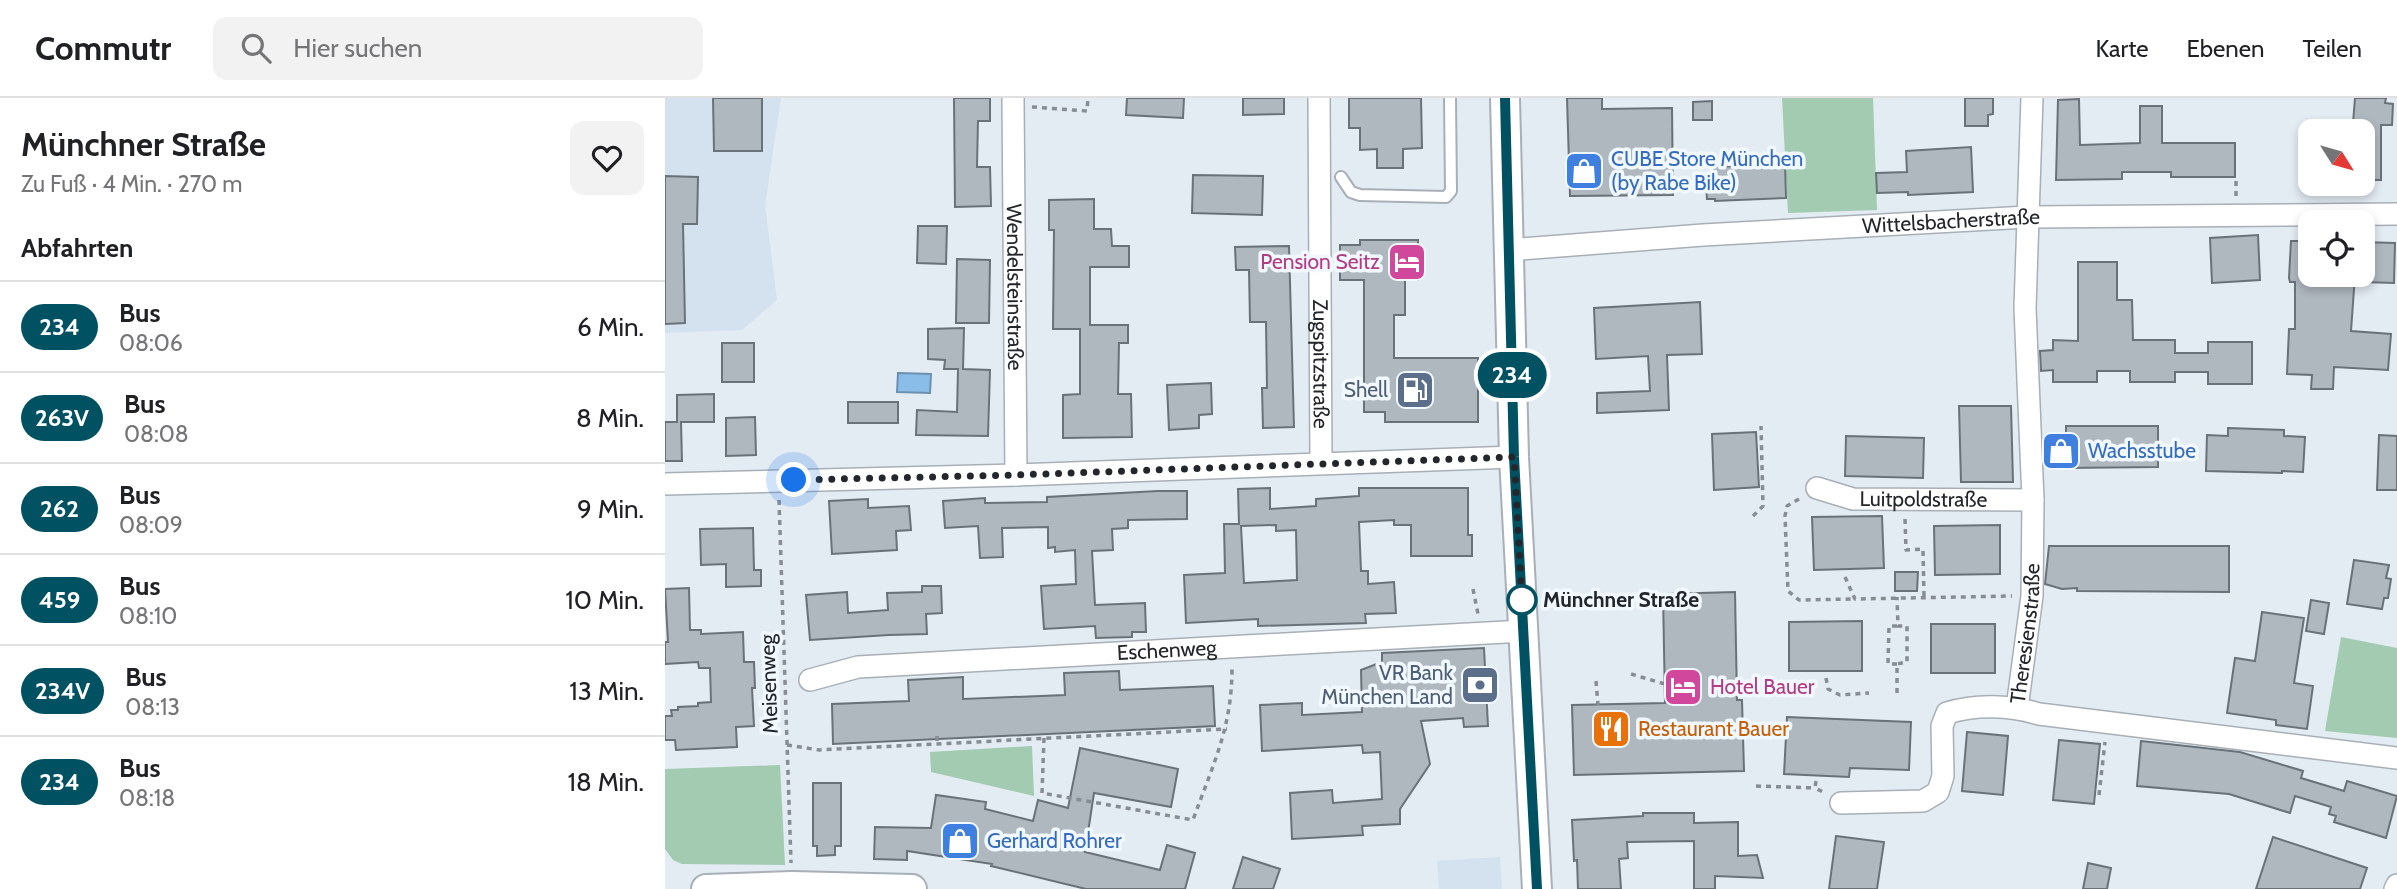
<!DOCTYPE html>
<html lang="de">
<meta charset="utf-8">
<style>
:root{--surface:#fff;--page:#f2f2f2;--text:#202124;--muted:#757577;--line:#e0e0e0}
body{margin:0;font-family:Cabin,sans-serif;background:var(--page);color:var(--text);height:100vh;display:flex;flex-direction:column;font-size:26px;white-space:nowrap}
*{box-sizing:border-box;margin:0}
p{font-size:23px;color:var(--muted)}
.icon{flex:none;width:38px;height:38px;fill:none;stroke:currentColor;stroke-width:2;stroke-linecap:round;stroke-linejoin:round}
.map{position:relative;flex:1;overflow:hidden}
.drawer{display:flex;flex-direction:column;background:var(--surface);width:665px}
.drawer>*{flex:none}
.badge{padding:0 14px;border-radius:23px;font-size:24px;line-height:46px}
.needle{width:46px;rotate:127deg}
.buttons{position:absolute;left:1633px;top:21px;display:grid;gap:14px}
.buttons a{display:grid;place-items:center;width:77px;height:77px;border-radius:14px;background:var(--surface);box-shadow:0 4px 10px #0003;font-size:35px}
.you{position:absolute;width:35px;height:35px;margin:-18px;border:5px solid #fff;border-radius:50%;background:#1a73e8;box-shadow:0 0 0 10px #1a73e833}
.map>.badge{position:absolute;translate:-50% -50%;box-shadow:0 0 0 4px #fff}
h2{padding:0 21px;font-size:26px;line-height:63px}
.round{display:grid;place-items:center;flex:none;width:74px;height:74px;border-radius:14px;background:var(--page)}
.summary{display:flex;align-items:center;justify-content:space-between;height:119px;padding:0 21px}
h1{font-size:33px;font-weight:700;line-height:52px}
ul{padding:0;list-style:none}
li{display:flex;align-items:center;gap:21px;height:91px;padding:0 21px;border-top:2px solid var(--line)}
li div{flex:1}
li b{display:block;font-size:26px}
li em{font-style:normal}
li .badge{min-width:77px;font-weight:700;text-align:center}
header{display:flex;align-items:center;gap:42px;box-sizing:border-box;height:98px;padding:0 35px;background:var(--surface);border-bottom:2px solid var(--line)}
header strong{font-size:33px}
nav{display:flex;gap:38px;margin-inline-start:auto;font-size:24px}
.search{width:490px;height:63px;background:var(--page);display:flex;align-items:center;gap:18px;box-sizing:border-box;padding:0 24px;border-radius:14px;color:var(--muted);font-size:26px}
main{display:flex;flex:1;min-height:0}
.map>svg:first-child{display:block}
.built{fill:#d4e2f0}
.green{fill:#a2cbb1}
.water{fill:#8abee9;stroke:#6b90b0;stroke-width:2}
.building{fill:#afb7bf;stroke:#6a7279;stroke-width:2;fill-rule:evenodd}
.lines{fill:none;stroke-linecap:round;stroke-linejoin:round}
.lane-casing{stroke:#a8afb7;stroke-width:14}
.street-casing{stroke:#a8afb7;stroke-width:24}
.secondary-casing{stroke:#a8afb7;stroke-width:32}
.path{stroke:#878d93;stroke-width:3.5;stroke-dasharray:5 5;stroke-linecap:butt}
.lane{stroke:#fff;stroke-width:10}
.street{stroke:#fff;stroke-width:21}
.secondary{stroke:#fff;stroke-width:28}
.line-casing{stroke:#fff;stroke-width:16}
.line{stroke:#005262;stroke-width:10}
.walk{stroke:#23262a;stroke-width:7;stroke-dasharray:0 12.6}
.stop-dot{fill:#fff;stroke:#005262;stroke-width:3.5}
.labels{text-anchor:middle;stroke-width:7;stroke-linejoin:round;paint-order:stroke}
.shop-label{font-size:21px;fill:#366cbe;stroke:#f1f8ff;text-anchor:start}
.street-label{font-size:21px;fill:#23262a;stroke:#f1f8ff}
.hotel-label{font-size:21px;fill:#b23c85;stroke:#f1f8ff;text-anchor:end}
.service-label{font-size:21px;fill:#4e5e75;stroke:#f1f8ff;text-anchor:end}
.stop-label{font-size:21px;font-weight:bold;fill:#23262a;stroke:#f1f8ff;text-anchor:start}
.food-label{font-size:21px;fill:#c56008;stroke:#f1f8ff;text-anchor:start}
</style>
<header>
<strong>Commutr</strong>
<div class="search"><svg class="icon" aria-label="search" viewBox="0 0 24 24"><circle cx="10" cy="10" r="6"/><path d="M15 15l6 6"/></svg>Hier suchen</div>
<nav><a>Karte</a><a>Ebenen</a><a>Teilen</a></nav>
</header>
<main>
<section class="drawer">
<div class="summary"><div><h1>Münchner Straße</h1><p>Zu Fuß · 4 Min. · 270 m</p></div><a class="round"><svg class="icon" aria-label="heart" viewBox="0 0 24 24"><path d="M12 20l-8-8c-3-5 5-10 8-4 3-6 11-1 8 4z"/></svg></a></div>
<h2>Abfahrten</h2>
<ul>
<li><span class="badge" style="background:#005262;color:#fff">234</span><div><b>Bus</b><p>08:06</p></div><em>6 Min.</em></li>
<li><span class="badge" style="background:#005262;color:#fff">263V</span><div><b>Bus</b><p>08:08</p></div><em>8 Min.</em></li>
<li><span class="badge" style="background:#005262;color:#fff">262</span><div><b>Bus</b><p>08:09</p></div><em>9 Min.</em></li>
<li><span class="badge" style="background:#005262;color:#fff">459</span><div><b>Bus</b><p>08:10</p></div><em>10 Min.</em></li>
<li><span class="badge" style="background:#005262;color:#fff">234V</span><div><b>Bus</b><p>08:13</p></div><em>13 Min.</em></li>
<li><span class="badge" style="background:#005262;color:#fff">234</span><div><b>Bus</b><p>08:18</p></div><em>18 Min.</em></li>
</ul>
</section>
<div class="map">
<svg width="1732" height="791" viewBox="0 0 1732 791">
<rect width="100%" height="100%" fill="#e3ebf3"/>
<!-- built -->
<path class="built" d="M 0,0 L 116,0 L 100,107 L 112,202 L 77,232 L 0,235 Z
M 835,759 L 837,791 L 774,791 L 772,763 Z"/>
<!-- green -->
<path class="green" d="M 1117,0 L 1208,0 L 1212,112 L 1123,115 Z
M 1676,539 L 1732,550 L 1732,640 L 1660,633 Z
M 367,648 L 369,698 L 266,674 L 265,654 Z
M 115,667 L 120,767 L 17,766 L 8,762 L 0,751 L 0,671 Z"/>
<!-- water -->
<path class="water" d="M 233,275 L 266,276 L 265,295 L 232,294 Z"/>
<!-- building -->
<path class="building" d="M 48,0 L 97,0 L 97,53 L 49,53 Z
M 289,0 L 325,0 L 325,23 L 313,23 L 312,69 L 325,69 L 326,108 L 290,109 Z
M 462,0 L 519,0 L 518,20 L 461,17 Z
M 578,0 L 619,0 L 619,16 L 578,17 Z
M 684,0 L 756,0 L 757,50 L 738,51 L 738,70 L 712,70 L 712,51 L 695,52 L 695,30 L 684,30 Z
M 902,0 L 937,0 L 937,11 L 1007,10 L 1008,97 L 905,98 Z
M 1300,0 L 1328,0 L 1328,16 L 1323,17 L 1323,28 L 1300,28 Z
M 1690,0 L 1721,0 L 1720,5 L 1728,6 L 1727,27 L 1716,27 L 1716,82 L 1698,82 L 1698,26 L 1688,25 Z
M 1414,1 L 1415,47 L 1475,45 L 1475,8 L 1497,8 L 1497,45 L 1570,45 L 1570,79 L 1506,79 L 1506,74 L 1457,74 L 1457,81 L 1391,82 L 1393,2 Z
M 1047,3 L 1047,22 L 1028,22 L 1028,4 Z
M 1306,49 L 1308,94 L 1243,97 L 1243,94 L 1212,95 L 1211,75 L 1242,74 L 1241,53 Z
M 1120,66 L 1121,100 L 1050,103 L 1050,101 L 1042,101 L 1041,84 L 1050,84 L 1049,69 Z
M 528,77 L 598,78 L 597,117 L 527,115 Z
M 0,78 L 33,79 L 32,126 L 18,126 L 20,225 L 0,226 Z
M 429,101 L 429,131 L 446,131 L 447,148 L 464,148 L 464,169 L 425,169 L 425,227 L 463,227 L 463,245 L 454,245 L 453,296 L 466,296 L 467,339 L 398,340 L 398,297 L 415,296 L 415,231 L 388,231 L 389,132 L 384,132 L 384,102 Z
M 253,128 L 282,128 L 281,166 L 252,165 Z
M 1593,137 L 1595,182 L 1547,185 L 1545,140 Z
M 695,142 L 753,142 L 753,182 L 740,182 L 740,217 L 729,217 L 729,260 L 813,260 L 813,324 L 720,324 L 720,314 L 699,314 L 699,182 L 675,182 L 675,147 L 695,147 Z
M 1626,143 L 1645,143 L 1645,177 L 1690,177 L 1686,233 L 1726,236 L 1723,272 L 1669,269 L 1668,291 L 1646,291 L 1647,277 L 1622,276 L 1624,231 L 1630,231 L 1630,184 L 1625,184 L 1624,180 Z
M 1698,144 L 1730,145 L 1729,185 L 1698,184 Z
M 624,148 L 629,329 L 598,330 L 597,290 L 602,290 L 601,224 L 585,224 L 584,172 L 571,172 L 570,149 Z
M 292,161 L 325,162 L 324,225 L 291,225 Z
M 1413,164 L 1452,164 L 1452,202 L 1467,202 L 1468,242 L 1510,242 L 1510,255 L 1543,255 L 1543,244 L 1587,244 L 1587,286 L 1543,286 L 1543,274 L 1510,274 L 1510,284 L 1465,284 L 1465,273 L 1432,273 L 1432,284 L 1388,284 L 1388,272 L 1376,273 L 1375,253 L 1388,252 L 1388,242 L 1413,243 Z
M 1035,204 L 1037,256 L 1002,257 L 1004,312 L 932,315 L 932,295 L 985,293 L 983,258 L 931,261 L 929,210 Z
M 299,230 L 298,271 L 325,272 L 323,338 L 251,337 L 252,312 L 292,314 L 293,271 L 279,271 L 280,262 L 263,261 L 263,231 Z
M 57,245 L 89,245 L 89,284 L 57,284 Z
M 546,285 L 547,316 L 534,317 L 534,330 L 504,332 L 502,287 Z
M 49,296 L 49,324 L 16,324 L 17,363 L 0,363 L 0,324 L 12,324 L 12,297 Z
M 183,304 L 233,304 L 233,325 L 183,325 Z
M 1294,308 L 1346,308 L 1348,384 L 1296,384 Z
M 90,319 L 91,357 L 61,358 L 61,320 Z
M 1401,328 L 1493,328 L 1493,369 L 1401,370 L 1401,362 L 1390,362 L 1391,345 L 1401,344 Z
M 1563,330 L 1619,332 L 1619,338 L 1640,339 L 1638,374 L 1617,373 L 1617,375 L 1541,373 L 1542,337 L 1563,338 Z
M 1091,334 L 1094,389 L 1049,392 L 1047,336 Z
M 1714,337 L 1732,338 L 1732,392 L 1712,392 Z
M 1181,338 L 1259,340 L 1258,380 L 1180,378 Z
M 605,390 L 605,411 L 651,408 L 651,401 L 694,398 L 694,390 L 803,390 L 803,437 L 807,437 L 807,458 L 746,458 L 746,427 L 729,427 L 729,422 L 694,424 L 696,473 L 703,473 L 703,486 L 729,484 L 731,515 L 700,516 L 701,525 L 593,528 L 593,521 L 521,525 L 519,477 L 560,475 L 559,426 L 574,426 L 573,391 ZM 611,427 L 611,433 L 631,432 L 632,482 L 579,485 L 576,428 Z
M 493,393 L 522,393 L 522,421 L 463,422 L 463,430 L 447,431 L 448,452 L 427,453 L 430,507 L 480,505 L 481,534 L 467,534 L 467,539 L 431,540 L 430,528 L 379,531 L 376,488 L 411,486 L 410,452 L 390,454 L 390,449 L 383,450 L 383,429 L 337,430 L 338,459 L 315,460 L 313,428 L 280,430 L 278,403 L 320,400 L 320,405 L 382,404 L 382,399 Z
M 203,401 L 203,410 L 244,408 L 246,432 L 231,433 L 232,452 L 167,456 L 164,403 Z
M 1217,418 L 1219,470 L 1149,472 L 1147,419 Z
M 1335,427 L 1335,476 L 1270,477 L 1269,428 Z
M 88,430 L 89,472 L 96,472 L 96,488 L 61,489 L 61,466 L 36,467 L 35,431 Z
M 1384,448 L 1564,448 L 1564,494 L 1412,493 L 1412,490 L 1397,491 L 1380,486 Z
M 1689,462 L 1724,467 L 1721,480 L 1726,481 L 1723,500 L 1719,500 L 1717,511 L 1682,506 Z
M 1230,474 L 1253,474 L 1252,493 L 1230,493 Z
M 257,488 L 276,488 L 277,515 L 261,516 L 262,536 L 224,537 L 145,542 L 141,497 L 182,494 L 183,515 L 223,512 L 222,495 L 257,494 Z
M 24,490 L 25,532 L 36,532 L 36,536 L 78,534 L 79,564 L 89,564 L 90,590 L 87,590 L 89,628 L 71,629 L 72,649 L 11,652 L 10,642 L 0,642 L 0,618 L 7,618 L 6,612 L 13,612 L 13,609 L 33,608 L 33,605 L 46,604 L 45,570 L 34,570 L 33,564 L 0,566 L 0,544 L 3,544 L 0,491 Z
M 1070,494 L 1072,602 L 1077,602 L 1079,673 L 909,677 L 907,607 L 1000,605 L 998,496 Z
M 1646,502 L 1664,505 L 1659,536 L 1641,533 Z
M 1597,514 L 1639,520 L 1629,585 L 1648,588 L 1642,631 L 1611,627 L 1611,622 L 1562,615 L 1570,560 L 1590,563 Z
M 1197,523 L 1197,573 L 1124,573 L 1124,524 Z
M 1266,526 L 1330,526 L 1330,575 L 1266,575 Z
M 819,550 L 823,628 L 799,629 L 798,620 L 756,623 L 765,666 L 735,711 L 735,726 L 697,728 L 698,737 L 627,741 L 625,695 L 667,692 L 668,705 L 717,701 L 715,654 L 698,655 L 697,647 L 597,653 L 595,607 L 637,605 L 637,617 L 697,614 L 696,572 L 717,564 L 717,555 Z
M 454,573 L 455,592 L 548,588 L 550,628 L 168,646 L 167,606 L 244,603 L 243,582 L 298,579 L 298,601 L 323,600 L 400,597 L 399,575 Z
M 1122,619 L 1246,624 L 1244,672 L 1185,670 L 1184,679 L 1119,676 Z
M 1302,634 L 1343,638 L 1338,697 L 1297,693 Z
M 1394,642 L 1435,646 L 1429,706 L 1388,702 Z
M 1476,643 L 1575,654 L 1638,673 L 1636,680 L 1679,693 L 1682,683 L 1732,698 L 1721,740 L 1669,724 L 1671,718 L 1664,716 L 1666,709 L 1630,698 L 1625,715 L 1564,696 L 1472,688 Z
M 415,650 L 513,671 L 506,709 L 429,695 L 420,754 L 495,772 L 502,747 L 530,755 L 520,791 L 421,791 L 326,768 L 327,766 L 242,753 L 242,762 L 209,761 L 210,729 L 266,730 L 271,697 L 321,704 L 320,711 L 368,723 L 373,702 L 403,710 Z
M 148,685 L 176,685 L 176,748 L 170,748 L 170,757 L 152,758 L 152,748 L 148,748 Z
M 978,715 L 1029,715 L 1029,725 L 1073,724 L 1073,758 L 1092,757 L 1098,780 L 1050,778 L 1050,791 L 1029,791 L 1029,743 L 962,744 L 963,760 L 954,761 L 956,791 L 913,791 L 912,762 L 909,763 L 907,722 L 978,718 Z
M 1171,738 L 1219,744 L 1212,791 L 1164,791 Z
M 1608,739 L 1702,770 L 1695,791 L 1591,791 Z
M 578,759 L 615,771 L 608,791 L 568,791 Z
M 1423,765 L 1446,770 L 1442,791 L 1418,791 Z"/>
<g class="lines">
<defs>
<path id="lane" d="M 676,79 L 686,94 L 695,97 L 781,99 L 786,93 L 785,0"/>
<g id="street">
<path id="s1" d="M 348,0 L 351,377"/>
<path id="s2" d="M 654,0 L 656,365"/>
<path id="s3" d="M 843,152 L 1038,137 L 1362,119 L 1732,116"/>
<path d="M 0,386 L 351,377 L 849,359"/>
<path id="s4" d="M 1152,390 L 1188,401 L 1368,402"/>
<path id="s5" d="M 145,582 L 193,569 L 859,533"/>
<path id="s6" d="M 1352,610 L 1367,498 L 1368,402 L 1360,210 L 1367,0"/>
<path d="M 1176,705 L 1258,703 L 1273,694 L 1278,678 L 1277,628 L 1282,615 C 1311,606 1345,607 1374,616 L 1732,660"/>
<path d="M 1730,791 L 1732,787"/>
</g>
<path id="secondary" d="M 840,0 L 849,359 L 872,791
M 41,791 L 127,788 L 247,791"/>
</defs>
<!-- lane casing -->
<use href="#lane" class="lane-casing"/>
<!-- street casing -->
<use href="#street" class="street-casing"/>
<!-- secondary casing -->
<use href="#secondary" class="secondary-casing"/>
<!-- path -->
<path class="path" d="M 367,9 L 422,13 L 423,0
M 1571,98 L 1571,79
M 1134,401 L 1122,408 L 1120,418 L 1123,493 L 1134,502 L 1190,501
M 114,402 L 126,765
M 1088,418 L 1098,408 L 1096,328
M 1240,421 L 1241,452 L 1258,451 L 1259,498
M 1180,479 L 1190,501 L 1347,498
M 808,491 L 813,516
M 1232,566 L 1223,566 L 1224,528 L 1233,528
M 966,576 L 1000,586
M 1161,580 L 1163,591 L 1175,597 L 1204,595
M 931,583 L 933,607
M 1232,595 L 1232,566 L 1242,564 L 1242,528 L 1233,528 L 1232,499
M 272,638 L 272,646
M 379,640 L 377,695 L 528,722 C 548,666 567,630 567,570
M 122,647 L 154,652 L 562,631
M 1151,683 L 1150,690 L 1160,695
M 1091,688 L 1150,690
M 1434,697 L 1440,644"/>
<!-- lane -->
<use href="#lane" class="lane"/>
<!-- street -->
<use href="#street" class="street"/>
<!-- secondary -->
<use href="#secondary" class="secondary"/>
</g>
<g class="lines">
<defs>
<path id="line" d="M 840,0 L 849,359 L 872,791"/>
</defs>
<!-- line casing -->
<use href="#line" class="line-casing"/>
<!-- line -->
<use href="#line" class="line"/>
<!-- walk -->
<path class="walk" d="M 129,382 L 351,377 L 849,359 L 857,502"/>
</g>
<!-- icons -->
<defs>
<symbol id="shop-square" viewBox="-11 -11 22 22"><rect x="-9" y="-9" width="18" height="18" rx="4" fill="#3f7fe0" stroke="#f1f8ff"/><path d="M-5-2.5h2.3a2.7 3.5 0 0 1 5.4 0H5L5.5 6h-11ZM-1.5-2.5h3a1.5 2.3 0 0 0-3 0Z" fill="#fff"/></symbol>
<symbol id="hotel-square" viewBox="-11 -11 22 22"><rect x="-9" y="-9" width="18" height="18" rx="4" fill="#d1479c" stroke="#f1f8ff"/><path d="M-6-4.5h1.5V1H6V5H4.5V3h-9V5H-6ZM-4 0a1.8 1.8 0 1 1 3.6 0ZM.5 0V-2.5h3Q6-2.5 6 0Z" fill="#fff"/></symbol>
<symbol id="fuel-square" viewBox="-11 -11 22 22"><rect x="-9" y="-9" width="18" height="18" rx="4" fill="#5c6f8a" stroke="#f1f8ff"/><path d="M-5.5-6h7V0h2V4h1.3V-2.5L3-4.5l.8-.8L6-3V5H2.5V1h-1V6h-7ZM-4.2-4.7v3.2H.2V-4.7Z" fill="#fff"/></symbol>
<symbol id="bank-square" viewBox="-11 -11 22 22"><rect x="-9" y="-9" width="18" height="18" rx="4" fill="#5c6f8a" stroke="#f1f8ff"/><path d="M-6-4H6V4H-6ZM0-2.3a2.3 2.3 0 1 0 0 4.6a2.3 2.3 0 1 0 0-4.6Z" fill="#fff"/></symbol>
<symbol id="restaurant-square" viewBox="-11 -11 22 22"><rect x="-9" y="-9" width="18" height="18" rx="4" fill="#e8710a" stroke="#f1f8ff"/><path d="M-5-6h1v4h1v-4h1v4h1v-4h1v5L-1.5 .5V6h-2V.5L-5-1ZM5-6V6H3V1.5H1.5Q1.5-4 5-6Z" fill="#fff"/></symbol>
</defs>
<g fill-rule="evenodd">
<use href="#shop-square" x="897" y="51" width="44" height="44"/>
<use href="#hotel-square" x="720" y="142" width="44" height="44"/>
<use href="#fuel-square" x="728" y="270" width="44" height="44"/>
<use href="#shop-square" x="1374" y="331" width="44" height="44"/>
<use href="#bank-square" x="793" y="565" width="44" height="44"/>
<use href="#hotel-square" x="996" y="567" width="44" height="44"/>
<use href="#restaurant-square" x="924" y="609" width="44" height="44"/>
<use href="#shop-square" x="273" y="721" width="44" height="44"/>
</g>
<!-- markers -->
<circle class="stop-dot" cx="857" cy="502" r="14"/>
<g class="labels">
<!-- shop labels -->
<g class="shop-label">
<text x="946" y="68">CUBE Store München<tspan x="946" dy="24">(by Rabe Bike)</tspan></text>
<text x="1423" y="360">Wachsstube</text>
<text x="322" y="750">Gerhard Rohrer</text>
</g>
<!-- street labels -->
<g class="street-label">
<text dy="7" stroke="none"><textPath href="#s3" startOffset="444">Wittelsbacherstraße</textPath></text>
<text dy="7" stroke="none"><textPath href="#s1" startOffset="189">Wendelsteinstraße</textPath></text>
<text dy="7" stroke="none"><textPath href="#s2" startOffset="266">Zugspitzstraße</textPath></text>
<text dy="7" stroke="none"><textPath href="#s4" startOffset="108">Luitpoldstraße</textPath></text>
<text dy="7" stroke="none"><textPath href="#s6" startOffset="75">Theresienstraße</textPath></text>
<text dy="7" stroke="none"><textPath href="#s5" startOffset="359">Eschenweg</textPath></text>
<text transform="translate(104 586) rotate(-92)" y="7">Meisenweg</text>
</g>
<!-- hotel labels -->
<g class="hotel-label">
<text x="715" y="171">Pension Seitz</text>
<text x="1045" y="596" text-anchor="start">Hotel Bauer</text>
</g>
<!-- service labels -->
<g class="service-label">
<text x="723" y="299">Shell</text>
<text x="788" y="582">VR Bank<tspan x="788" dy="24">München Land</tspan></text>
</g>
<!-- stop labels -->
<g class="stop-label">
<text x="878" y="509">Münchner Straße</text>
</g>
<!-- food labels -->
<g class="food-label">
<text x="973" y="638">Restaurant Bauer</text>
</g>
</g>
</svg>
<div class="buttons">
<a><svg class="needle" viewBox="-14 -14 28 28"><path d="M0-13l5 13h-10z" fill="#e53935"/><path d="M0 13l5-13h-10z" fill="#757577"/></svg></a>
<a><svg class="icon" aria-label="locate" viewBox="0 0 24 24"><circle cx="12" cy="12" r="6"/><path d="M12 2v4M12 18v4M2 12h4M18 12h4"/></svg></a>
</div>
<div class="you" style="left:129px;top:382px"></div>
<b class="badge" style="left:847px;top:277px;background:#005262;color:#fff">234</b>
</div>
</main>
